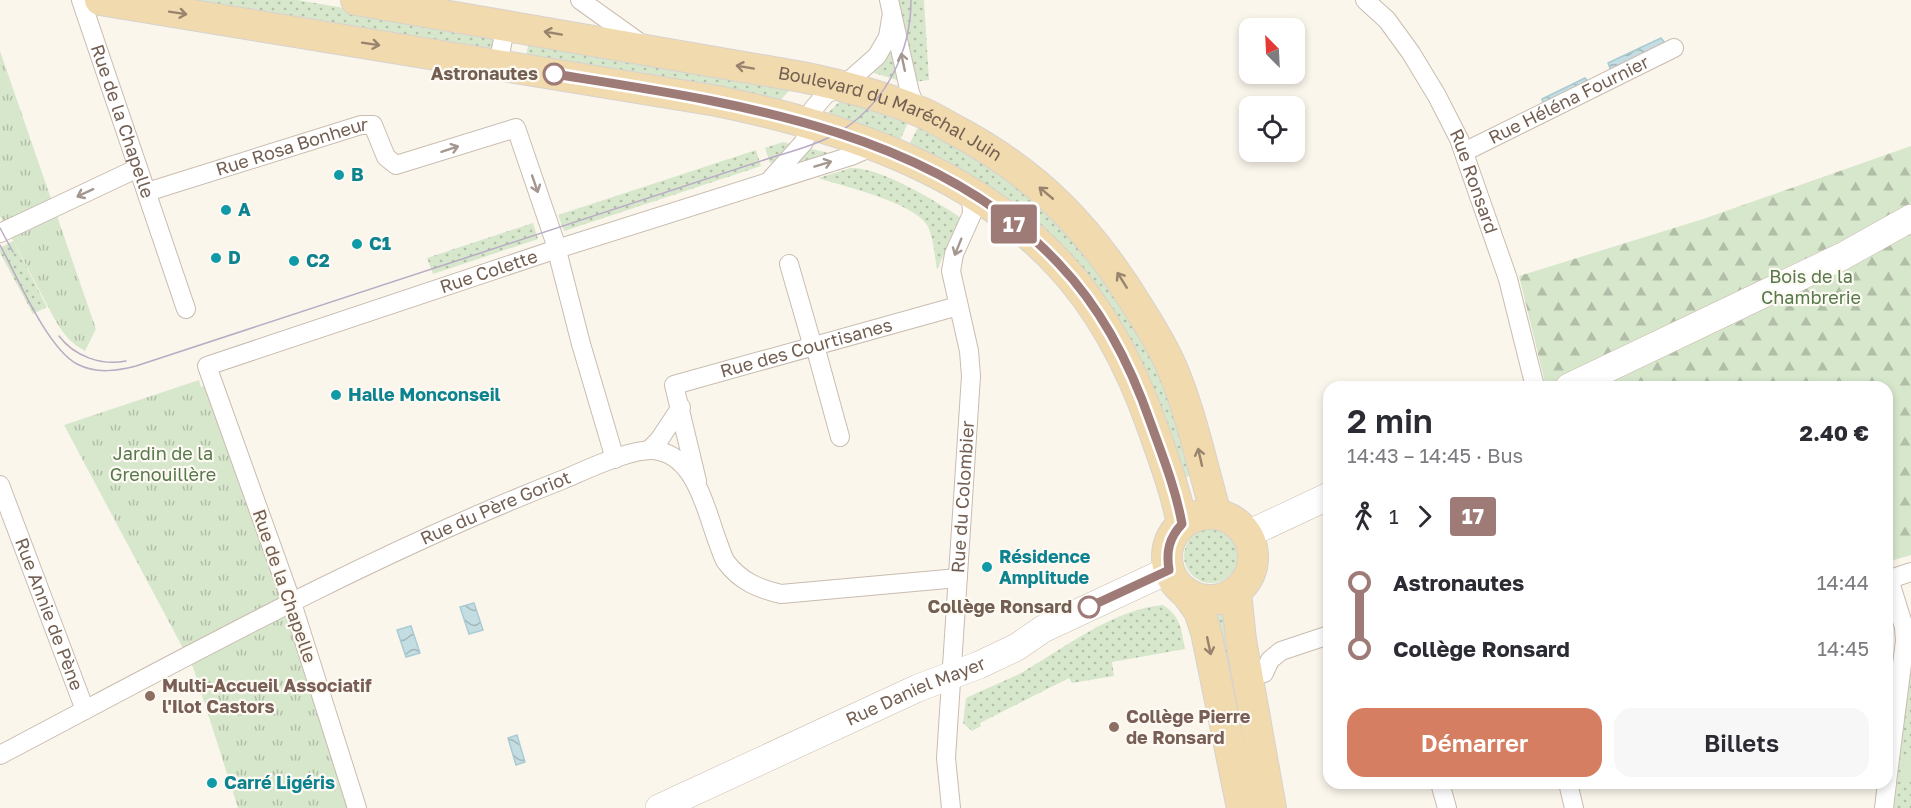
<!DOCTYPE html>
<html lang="fr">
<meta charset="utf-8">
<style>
:root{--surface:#fff;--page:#f7f7f7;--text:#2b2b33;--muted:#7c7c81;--accent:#d57e61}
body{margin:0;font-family:"Golos Text",sans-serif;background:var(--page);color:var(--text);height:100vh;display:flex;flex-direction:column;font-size:22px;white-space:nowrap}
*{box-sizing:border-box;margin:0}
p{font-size:20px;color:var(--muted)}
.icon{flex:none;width:33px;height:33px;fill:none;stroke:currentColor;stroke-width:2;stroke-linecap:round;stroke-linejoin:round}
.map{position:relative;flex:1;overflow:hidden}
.side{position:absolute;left:1323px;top:381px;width:570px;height:408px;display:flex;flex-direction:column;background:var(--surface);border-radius:18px;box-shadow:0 3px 9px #0003}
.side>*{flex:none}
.badge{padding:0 12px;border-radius:4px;font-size:21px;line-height:39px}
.needle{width:39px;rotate:336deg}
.controls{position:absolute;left:1239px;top:18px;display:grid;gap:12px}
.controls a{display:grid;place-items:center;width:66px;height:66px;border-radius:12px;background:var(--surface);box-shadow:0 3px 9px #0003;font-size:30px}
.map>.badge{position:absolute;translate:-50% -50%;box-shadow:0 0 0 3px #fff}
.legs{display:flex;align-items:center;gap:9px;height:66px;padding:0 24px;font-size:20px}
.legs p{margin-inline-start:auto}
.overview{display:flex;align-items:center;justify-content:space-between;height:102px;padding:0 24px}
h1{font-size:33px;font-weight:600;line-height:45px}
.cta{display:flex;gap:12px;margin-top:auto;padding:12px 24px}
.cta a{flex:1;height:69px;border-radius:18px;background:var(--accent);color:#fff;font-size:24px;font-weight:600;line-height:69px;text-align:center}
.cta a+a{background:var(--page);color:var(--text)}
ul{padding:0 24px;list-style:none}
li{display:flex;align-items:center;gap:21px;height:66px;font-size:22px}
li i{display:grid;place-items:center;width:9px;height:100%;margin:0 8px;background:currentColor}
li i::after{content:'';width:15px;height:15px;margin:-8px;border:4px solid;border-radius:50%;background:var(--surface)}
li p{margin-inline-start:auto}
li:first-child i{background:linear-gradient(#0000 50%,currentColor 0)}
li:last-child i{background:linear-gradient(currentColor 50%,#0000 0)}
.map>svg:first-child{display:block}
.grass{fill:url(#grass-dots)}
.forest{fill:url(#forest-firs)}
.park{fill:url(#park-tufts)}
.water{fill:url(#water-waves);stroke:#aacbd3;stroke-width:1.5}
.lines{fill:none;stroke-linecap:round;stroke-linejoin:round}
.street-casing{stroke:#c9bcb0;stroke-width:20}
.secondary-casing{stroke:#ccbdaf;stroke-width:28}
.primary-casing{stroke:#d8d2cf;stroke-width:32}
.street{stroke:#fff;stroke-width:18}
.secondary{stroke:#fff;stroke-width:27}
.primary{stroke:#f0daae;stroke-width:30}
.tram{stroke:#b9abc4;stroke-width:1.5}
.oneway{stroke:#98846e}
.oneway2{stroke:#a4978f}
.line-1-casing{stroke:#fff;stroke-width:14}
.line-1{stroke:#9f7b77;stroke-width:9}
.stop-1-dot{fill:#fff;stroke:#9f7b77;stroke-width:3}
.culture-dot{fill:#0f9aa8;stroke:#fdf9f3;stroke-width:2}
.education-dot{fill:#8d6e63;stroke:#fdf9f3;stroke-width:2}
.labels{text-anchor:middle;stroke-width:4.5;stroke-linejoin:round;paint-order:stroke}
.stop-label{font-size:18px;font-weight:bold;fill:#735f52;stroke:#fdf9f3;text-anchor:end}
.street-label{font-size:18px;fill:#735f52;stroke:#fdf9f3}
.culture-label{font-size:18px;font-weight:bold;fill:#0d838f;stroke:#fdf9f3;text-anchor:start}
.park-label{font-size:18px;fill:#56784b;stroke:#fdf9f3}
.education-label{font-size:18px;font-weight:bold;fill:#785e54;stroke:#fdf9f3;text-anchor:start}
</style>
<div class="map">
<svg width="1911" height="808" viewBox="0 0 1911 808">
<defs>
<pattern id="grass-dots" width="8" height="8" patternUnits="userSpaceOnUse" patternTransform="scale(1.5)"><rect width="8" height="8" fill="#d6e7cc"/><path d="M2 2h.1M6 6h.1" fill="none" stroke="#b2bea8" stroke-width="1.8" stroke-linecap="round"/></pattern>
<pattern id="forest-firs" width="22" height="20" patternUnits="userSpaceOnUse" patternTransform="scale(1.5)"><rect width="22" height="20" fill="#d6e7cc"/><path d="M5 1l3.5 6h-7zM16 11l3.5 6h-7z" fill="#b2bea8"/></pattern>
<pattern id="park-tufts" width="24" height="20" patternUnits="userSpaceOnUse" patternTransform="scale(1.5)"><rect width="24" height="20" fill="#d6e7cc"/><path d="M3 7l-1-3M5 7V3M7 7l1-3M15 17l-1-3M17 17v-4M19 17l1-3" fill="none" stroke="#b2bea8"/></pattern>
<pattern id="water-waves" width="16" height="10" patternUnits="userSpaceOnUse" patternTransform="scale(1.5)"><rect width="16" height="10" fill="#c3dde2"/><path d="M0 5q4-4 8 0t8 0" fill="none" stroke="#a3b6ba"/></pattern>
</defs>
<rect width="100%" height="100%" fill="#fbf6ec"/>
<!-- grass -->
<path class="grass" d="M 156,0 L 297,0 L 497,34 L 493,57 Z
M 897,0 L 924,0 L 929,80 L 914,82 Z
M 892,38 L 900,81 L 871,72 Z
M 529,40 L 795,84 L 775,106 L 525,62 Z
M 843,98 L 910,118 L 897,147 L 825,116 Z
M 920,123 L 1046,204 L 1151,342 L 1195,475 L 1180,478 L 1113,321 L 906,151 Z
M 783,142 L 791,144 L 777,160 L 770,163 L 765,148 Z
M 812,149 L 837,155 L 793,169 L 805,151 Z
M 756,150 L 761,166 L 564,231 L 558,215 Z
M 851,168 C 883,168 933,200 960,217 L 937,270 C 935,258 933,234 927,225 C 912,202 846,187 818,178 Z
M 533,223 L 538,239 L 433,274 L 427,258 Z
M 13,241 L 47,307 L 33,314 L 0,253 L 0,248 Z
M1184 556a27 27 0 1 1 54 0a27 27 0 1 1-54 0Z
M 1163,605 C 1181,617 1181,628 1185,649 L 1112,662 L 1114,676 L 1072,683 L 1069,678 L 980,723 L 981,726 L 972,731 L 963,723 L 966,698 C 984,689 1003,682 1021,673 C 1063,649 1113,609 1163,605 Z
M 1227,605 L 1237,670 L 1223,673 L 1207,607 Z
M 1911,666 L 1911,808 L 1894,808 Z"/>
<!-- forest -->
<path class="forest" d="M 1911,146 L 1911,555 L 1887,562 L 1887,387 L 1546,387 L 1519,276 L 1703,219 Z"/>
<!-- park -->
<path class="park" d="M 0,51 L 96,329 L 85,351 C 70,343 62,332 54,318 L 0,216 Z
M 199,380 L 201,387 L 207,385 L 280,593 L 351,808 L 238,808 L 193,667 L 64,425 Z
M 1905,757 L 1911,758 L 1911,781 L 1902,781 Z"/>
<!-- water -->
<path class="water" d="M 1661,38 L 1665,43 L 1611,71 L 1608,63 Z
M 1585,78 L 1588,81 L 1543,104 L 1542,99 Z
M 474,603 L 483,630 L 469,634 L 460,607 Z
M 411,626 L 420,653 L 406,657 L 397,630 Z
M 517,735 L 525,762 L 516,765 L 508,738 Z"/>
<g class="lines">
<defs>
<g id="street">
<path id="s1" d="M 81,0 L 186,309"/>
<path d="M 580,0 L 643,45"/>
<path d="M 889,0 L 910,93 L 917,110"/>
<path id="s2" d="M 1365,0 L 1387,20 L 1411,53 L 1437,96 L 1459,139 L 1508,279 L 1535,387"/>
<path d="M 498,65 L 506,24"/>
<path id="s3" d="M 1464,152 L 1674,48"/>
<path d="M 771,179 L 804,142 L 810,125 L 813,109 L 826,94 L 843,86 L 877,56 L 888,37 L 892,13"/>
<path id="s4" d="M 147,192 L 361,125 L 373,125 L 386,157 L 396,165 L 516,128 L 554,239 L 581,344 L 615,459"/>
<path d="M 0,233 L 138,168"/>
<path d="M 789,264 L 813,347"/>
<path d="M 815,346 L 840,437"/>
<path d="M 650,449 L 659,440 L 681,407"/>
<path id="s5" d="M 697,481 L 674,385 L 958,306"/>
<path id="s6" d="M 0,485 L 85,710"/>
<path d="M 1887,580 L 1911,572"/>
<path d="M 1264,673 L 1270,660 L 1281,651 L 1329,635"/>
<path id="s7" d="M 0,755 C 184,658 368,556 562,480 C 584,471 636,445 659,451 C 696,459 706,510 717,540 C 720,547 722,556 726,562 C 740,581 759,589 781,594 L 958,578"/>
<path d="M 1887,782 L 1905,641 L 1904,627 L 1889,579"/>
<path d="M 1440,783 L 1447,808"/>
<path d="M 1568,783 L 1574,808"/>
<path id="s8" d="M 357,808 L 292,603 L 207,366 L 557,249 L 851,156 L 874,146"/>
<path id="s9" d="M 951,808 L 946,758 L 971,376 L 969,351 L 951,271 L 954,254 L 972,214 L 971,192"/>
<path d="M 1884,808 L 1887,783"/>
</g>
<g id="secondary">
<path d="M 1569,387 L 1843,256 L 1911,218"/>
<path d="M 1248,534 L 1329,496"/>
<path id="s10" d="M 659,808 L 918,688 L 979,665 L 1017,647 L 1043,629 L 1169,570"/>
</g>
<g id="primary">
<path d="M 100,0 L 717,101 C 840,126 972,170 1059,264 C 1103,311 1132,369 1153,429 C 1164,460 1176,492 1182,524"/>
<path id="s11" d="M 356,0 L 802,77 C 841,85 879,95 916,110 C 929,115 941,122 953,129 C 1037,173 1091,229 1140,310 C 1152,329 1164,349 1173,370 C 1192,416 1202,465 1216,514"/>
<circle cx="1210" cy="557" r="43"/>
<path d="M 1236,592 L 1241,640 L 1271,808"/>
<path d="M 1186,593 L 1199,611 L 1206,632 L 1242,808"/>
</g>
</defs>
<!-- street casing -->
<use href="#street" class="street-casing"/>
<!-- secondary casing -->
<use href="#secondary" class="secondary-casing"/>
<!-- primary casing -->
<use href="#primary" class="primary-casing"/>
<!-- street -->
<use href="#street" class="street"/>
<!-- secondary -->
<use href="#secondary" class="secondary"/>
<!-- primary -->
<use href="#primary" class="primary"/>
<!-- tram -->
<path class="tram" d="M 0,228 L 13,252
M 0,245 C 17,276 47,348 77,364 C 96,374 117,371 136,366 L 767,159 C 793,151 821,144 844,129 C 887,100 911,51 911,0
M 59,336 C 74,356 101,366 126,361"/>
</g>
<!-- one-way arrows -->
<defs><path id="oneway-shaft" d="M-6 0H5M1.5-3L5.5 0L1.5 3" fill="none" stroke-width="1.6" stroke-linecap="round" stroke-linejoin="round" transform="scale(1.5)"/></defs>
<g class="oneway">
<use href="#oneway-shaft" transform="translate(178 13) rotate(9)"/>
<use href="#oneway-shaft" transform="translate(553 33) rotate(-170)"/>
<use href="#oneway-shaft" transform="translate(371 44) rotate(9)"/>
<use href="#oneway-shaft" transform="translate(745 67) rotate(-170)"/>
<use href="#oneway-shaft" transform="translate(1046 193) rotate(-140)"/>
<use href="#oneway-shaft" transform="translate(1122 280) rotate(-122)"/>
<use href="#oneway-shaft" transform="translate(1200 457) rotate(-103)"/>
<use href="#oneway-shaft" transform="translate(1209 646) rotate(78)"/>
</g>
<g class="oneway2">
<use href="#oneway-shaft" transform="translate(903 62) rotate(-102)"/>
<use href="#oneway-shaft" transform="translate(450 149) rotate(-18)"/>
<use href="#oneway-shaft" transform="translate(823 164) rotate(-17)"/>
<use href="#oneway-shaft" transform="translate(535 184) rotate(71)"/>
<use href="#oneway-shaft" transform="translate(85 193) rotate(155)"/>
<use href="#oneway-shaft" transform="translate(958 247) rotate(112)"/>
</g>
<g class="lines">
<defs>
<path id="line-1" d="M 554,74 C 728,102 932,128 1059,264 C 1102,309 1131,366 1151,424 C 1163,457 1176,490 1182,524 C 1169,538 1166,551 1169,570 L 1089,607"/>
</defs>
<!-- line-1 casing -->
<use href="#line-1" class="line-1-casing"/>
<!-- line-1 -->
<use href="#line-1" class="line-1"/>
</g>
<!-- markers -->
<g class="stop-1-dot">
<circle cx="554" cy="74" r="10"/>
<circle cx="1089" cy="607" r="10"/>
</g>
<g class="culture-dot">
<circle cx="339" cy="175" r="6"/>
<circle cx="226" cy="210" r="6"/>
<circle cx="357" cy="244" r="6"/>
<circle cx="216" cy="258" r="6"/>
<circle cx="294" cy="261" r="6"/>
<circle cx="336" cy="395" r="6"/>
<circle cx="987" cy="567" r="6"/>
<circle cx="212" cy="783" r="6"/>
</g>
<g class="education-dot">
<circle cx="150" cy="696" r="6"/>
<circle cx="1114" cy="727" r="6"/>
</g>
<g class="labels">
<!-- stop labels -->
<g class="stop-label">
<text x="538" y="80">Astronautes</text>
<text x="1072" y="613">Collège Ronsard</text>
</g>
<!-- street labels -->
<g class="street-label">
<text dy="6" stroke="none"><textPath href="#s3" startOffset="117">Rue Héléna Fournier</textPath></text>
<text dy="6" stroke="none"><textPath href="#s11" startOffset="548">Boulevard du Maréchal Juin</textPath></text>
<text dy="6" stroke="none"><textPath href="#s1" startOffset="128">Rue de la Chapelle</textPath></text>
<text dy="6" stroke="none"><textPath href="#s4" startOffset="152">Rue Rosa Bonheur</textPath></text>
<text dy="6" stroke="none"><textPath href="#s2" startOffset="214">Rue Ronsard</textPath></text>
<text dy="6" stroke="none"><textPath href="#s8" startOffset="764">Rue Colette</textPath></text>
<text dy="6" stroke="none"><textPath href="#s5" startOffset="236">Rue des Courtisanes</textPath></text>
<text dy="6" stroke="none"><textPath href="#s9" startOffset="312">Rue du Colombier</textPath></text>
<text dy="6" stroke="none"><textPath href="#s7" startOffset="554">Rue du Père Goriot</textPath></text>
<text transform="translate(284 586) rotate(71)" y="6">Rue de la Chapelle</text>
<text dy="6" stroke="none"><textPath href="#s6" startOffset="138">Rue Annie de Pène</textPath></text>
<text dy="6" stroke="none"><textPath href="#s10" startOffset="282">Rue Daniel Mayer</textPath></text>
</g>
<!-- culture labels -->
<g class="culture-label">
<text x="351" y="181">B</text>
<text x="238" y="216">A</text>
<text x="369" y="250">C1</text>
<text x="228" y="264">D</text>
<text x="306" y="267">C2</text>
<text x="348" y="401">Halle Monconseil</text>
<text x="999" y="563">Résidence<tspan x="999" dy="21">Amplitude</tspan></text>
<text x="224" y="789">Carré Ligéris</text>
</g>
<!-- park labels -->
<g class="park-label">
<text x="1811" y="283">Bois de la<tspan x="1811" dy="21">Chambrerie</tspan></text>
<text x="163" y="460">Jardin de la<tspan x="163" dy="21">Grenouillère</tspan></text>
</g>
<!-- education labels -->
<g class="education-label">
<text x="162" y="692">Multi-Accueil Associatif<tspan x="162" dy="21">l'Ilot Castors</tspan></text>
<text x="1126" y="723">Collège Pierre<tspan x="1126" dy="21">de Ronsard</tspan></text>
</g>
</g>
</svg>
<div class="controls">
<a><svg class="needle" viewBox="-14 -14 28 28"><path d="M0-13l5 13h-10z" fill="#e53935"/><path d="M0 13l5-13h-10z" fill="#7c7c81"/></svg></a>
<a><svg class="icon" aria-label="locate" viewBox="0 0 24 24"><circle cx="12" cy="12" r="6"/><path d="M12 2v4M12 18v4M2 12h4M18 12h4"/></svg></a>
</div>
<b class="badge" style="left:1014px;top:224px;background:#9f7b77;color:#fff">17</b>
<section class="side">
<div class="overview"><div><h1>2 min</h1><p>14:43 – 14:45 · Bus</p></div><b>2.40 €</b></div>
<div class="legs"><svg class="icon" aria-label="walk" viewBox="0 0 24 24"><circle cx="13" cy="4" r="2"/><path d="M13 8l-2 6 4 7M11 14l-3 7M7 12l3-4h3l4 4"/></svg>1<svg class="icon" aria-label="forward" viewBox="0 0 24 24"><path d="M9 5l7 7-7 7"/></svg><b class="badge" style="background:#9f7b77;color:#fff">17</b></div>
<ul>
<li><i style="color:#9f7b77"></i><b>Astronautes</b><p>14:44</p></li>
<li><i style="color:#9f7b77"></i><b>Collège Ronsard</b><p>14:45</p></li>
</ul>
<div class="cta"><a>Démarrer</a><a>Billets</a></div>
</section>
</div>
